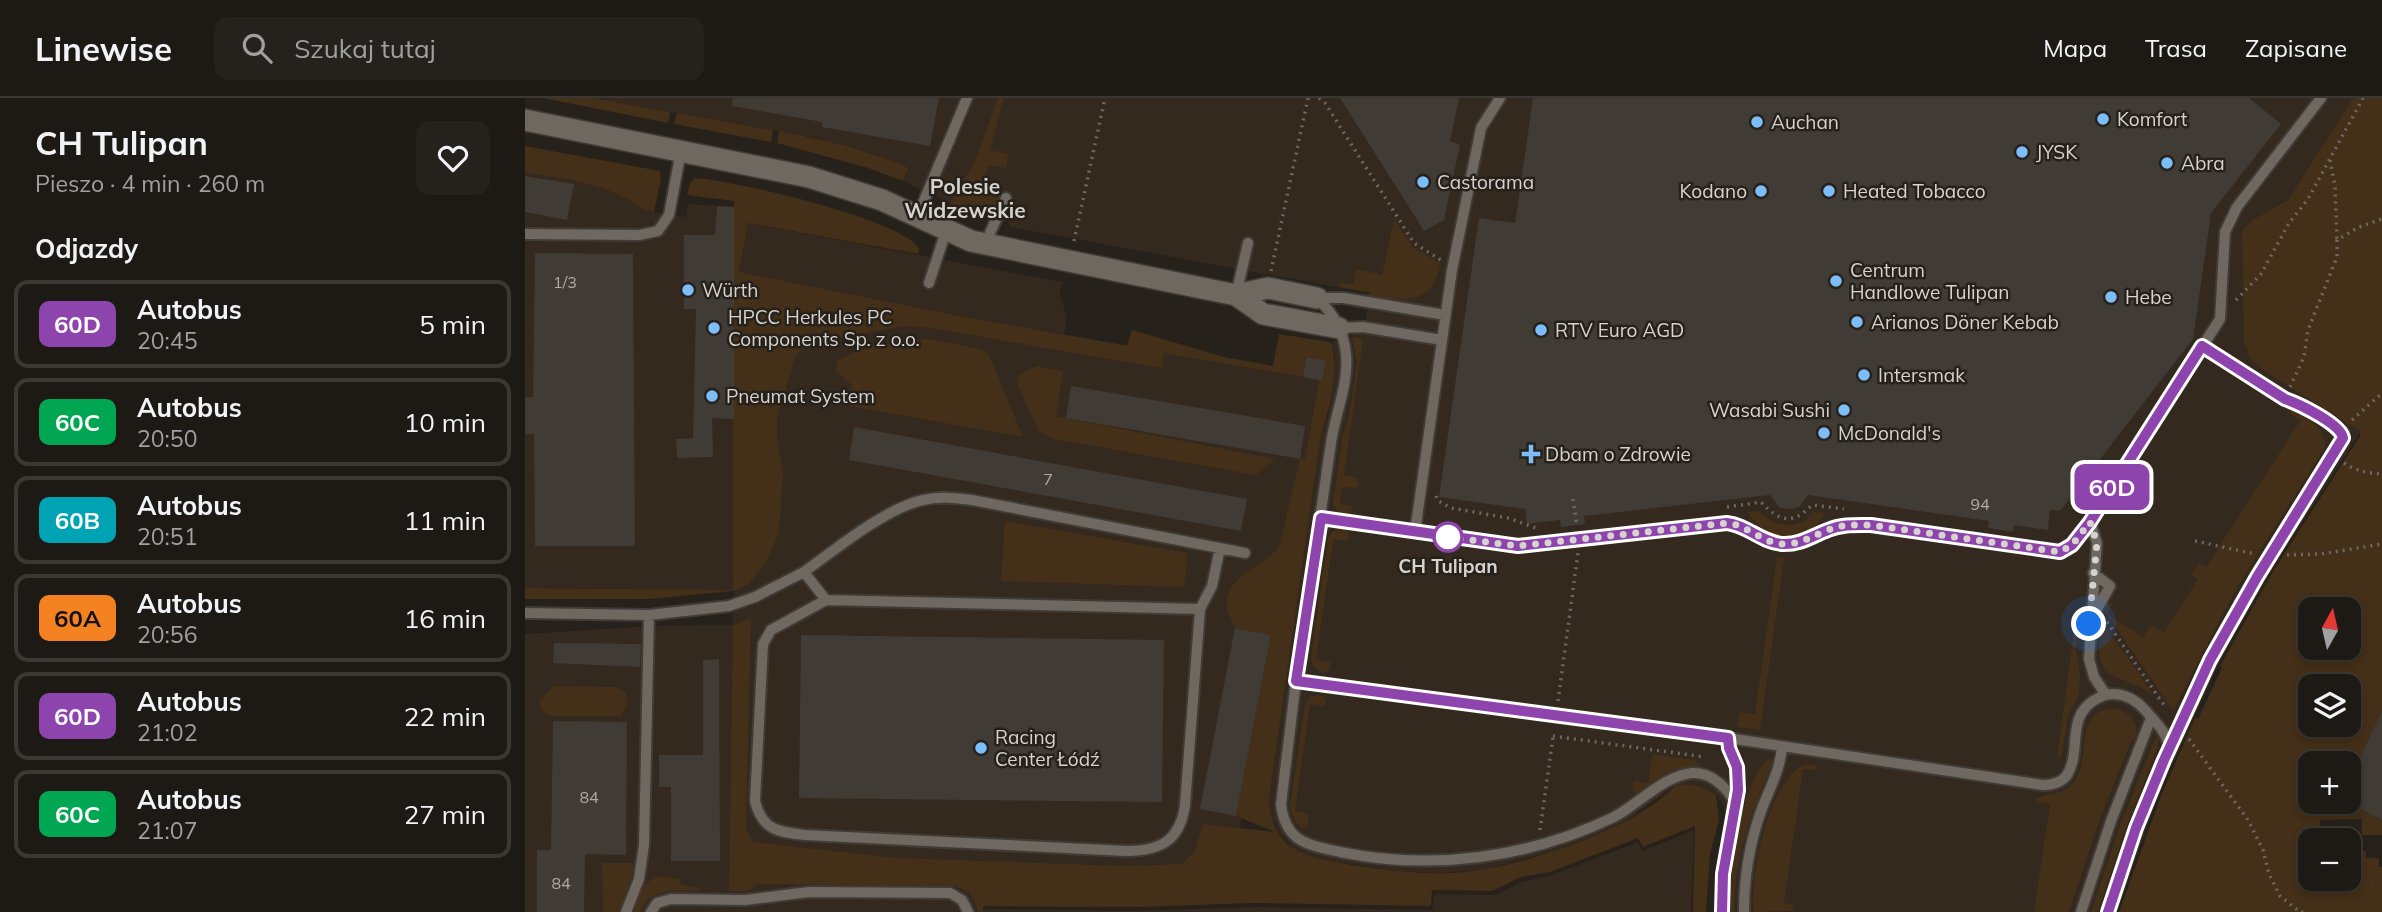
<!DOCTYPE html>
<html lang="pl">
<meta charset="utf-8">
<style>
:root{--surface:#1d1914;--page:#25221d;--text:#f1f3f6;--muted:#a0a0a0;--line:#3b3834}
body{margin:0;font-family:Mulish,sans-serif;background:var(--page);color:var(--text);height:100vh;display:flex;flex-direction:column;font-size:26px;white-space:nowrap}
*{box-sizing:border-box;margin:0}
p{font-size:23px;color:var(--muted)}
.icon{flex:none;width:38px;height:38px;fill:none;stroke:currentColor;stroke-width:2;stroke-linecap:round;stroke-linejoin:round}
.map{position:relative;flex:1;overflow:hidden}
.sheet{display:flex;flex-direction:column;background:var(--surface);width:525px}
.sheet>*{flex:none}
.badge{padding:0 14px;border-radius:10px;font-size:24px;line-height:46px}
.needle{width:46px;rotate:8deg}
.controls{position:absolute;left:1773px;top:499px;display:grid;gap:14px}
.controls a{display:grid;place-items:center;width:63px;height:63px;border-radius:14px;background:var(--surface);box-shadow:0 4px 10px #0003,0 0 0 2px var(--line);font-size:35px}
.you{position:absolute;width:35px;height:35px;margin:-18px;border:5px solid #fff;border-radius:50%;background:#1a73e8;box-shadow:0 0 0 10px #1a73e833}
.map>.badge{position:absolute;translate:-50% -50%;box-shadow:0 0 0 4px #fff}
h2{padding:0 35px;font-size:26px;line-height:63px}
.round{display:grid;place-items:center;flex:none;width:74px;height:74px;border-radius:14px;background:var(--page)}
.overview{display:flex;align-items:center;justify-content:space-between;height:119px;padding:0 35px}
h1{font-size:33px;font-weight:700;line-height:52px}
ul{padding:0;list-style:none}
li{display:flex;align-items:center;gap:21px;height:88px;margin:0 14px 10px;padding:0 21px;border:4px solid var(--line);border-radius:14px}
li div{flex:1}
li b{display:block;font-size:26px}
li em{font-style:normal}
li .badge{min-width:77px;font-weight:700;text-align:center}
header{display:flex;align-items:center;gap:42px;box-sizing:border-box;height:98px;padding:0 35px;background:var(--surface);border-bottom:2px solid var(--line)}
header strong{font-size:33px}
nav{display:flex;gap:38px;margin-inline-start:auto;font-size:24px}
.search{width:490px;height:63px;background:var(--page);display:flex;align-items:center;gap:18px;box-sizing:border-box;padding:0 24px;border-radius:14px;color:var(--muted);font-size:26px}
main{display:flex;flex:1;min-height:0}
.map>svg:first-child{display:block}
.built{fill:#33291e}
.green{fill:#442f18;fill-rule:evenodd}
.building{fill:#413b35}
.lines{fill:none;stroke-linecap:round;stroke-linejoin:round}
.service-casing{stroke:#403b36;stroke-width:14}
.minor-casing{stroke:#403b36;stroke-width:24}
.path{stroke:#6d6863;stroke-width:3.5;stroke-dasharray:2 5;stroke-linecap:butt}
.service{stroke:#6f6861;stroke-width:10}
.minor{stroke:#6f6861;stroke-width:21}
.line-casing{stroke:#fff;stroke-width:16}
.line{stroke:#8e44ad;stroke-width:10}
.walk{stroke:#d6d2ce;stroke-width:7;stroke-dasharray:0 12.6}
.poi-dot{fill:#7cbef9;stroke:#27211b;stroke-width:2.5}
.stop-dot{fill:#fff;stroke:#8e44ad;stroke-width:3.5}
.labels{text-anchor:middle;stroke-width:5;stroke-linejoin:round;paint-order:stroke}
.number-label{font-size:16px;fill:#b1aca8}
.poi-label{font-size:19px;fill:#d6d2ce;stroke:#27211b;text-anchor:start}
.stop-label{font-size:19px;font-weight:bold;fill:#d6d2ce;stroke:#27211b}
.neighbourhood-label{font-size:21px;font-weight:bold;fill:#d6d2ce;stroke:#27211b}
</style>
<header>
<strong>Linewise</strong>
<div class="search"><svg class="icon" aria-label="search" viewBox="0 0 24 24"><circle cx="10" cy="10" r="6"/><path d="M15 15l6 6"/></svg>Szukaj tutaj</div>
<nav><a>Mapa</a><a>Trasa</a><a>Zapisane</a></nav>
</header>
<main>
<section class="sheet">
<div class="overview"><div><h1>CH Tulipan</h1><p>Pieszo · 4 min · 260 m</p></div><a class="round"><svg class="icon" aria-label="heart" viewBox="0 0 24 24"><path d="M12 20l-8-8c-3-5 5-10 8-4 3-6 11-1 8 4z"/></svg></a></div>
<h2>Odjazdy</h2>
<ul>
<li><span class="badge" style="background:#8e44ad;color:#fff">60D</span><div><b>Autobus</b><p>20:45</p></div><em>5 min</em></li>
<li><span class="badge" style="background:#00a651;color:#fff">60C</span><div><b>Autobus</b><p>20:50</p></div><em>10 min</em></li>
<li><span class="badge" style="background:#00a3b4;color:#fff">60B</span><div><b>Autobus</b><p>20:51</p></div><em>11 min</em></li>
<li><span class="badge" style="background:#f58220;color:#111">60A</span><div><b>Autobus</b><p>20:56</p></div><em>16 min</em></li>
<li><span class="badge" style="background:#8e44ad;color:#fff">60D</span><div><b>Autobus</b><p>21:02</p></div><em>22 min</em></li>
<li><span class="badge" style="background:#00a651;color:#fff">60C</span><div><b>Autobus</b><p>21:07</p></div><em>27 min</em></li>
</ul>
</section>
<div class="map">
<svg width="1857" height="814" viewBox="0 0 1857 814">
<rect width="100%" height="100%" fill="#27211b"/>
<!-- built -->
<path class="built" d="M 68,0 L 1828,0 L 1763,102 L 1729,121 L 1742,275 L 1836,333 L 1747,472 L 1693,567 L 1633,698 L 1592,814 L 1190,814 L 1194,751 L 1201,723 L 1199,708 L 1191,697 L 1180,691 L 1150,688 L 1091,730 L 1030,753 L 960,771 L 919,775 L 882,774 L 789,761 L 771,753 L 753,734 L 747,721 L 744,702 L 796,336 L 803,317 L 807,287 L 810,256 L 805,244 L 827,239 L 828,234 L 839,234 L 844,195 L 485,129 L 483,124 L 456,119 L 460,117 L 429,110 L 425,105 L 378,83 L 384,71 L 348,56 L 292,40 Z
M 0,64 L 99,80 L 123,113 L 161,119 L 163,106 L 209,109 L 209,211 L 278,210 L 446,220 L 214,174 L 223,125 L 537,184 L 535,196 L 542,220 L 539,236 L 794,282 L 717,719 L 699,806 L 613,809 L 458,808 L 458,811 L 608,813 L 731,809 L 908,812 L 909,796 L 970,797 L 997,784 L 1027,777 L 1113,744 L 1117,753 L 1169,732 L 1166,814 L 0,814 L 0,536 L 125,528 L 208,527 L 209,492 L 0,490 Z"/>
<!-- green -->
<path class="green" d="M 18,0 L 68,0 L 145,14 L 143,25 Z
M 473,0 L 479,0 L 465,52 L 483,56 L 481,70 L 463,67 L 457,96 L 475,100 L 470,109 L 460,117 L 429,110 L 425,105 L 450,63 Z
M 1828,0 L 1857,0 L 1857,612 L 1824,684 L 1824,665 L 1785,665 L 1785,704 L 1818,704 L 1857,722 L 1857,737 L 1837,737 L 1837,721 L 1795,722 L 1795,737 L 1790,737 L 1790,742 L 1785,742 L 1785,780 L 1824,780 L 1824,768 L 1835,768 L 1835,753 L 1841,753 L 1841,760 L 1854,760 L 1854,768 L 1857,769 L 1857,814 L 1594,814 L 1636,698 L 1670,620 L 1673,621 L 1697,570 L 1695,568 L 1749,472 L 1835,338 L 1835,333 L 1742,275 L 1725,261 L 1719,243 L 1717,132 L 1729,121 L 1763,102 ZM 1785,511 L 1824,511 L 1824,550 L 1785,550 ZM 1785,588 L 1824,588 L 1824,626 L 1785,626 Z
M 152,15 L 248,32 L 246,44 L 149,26 Z
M 254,33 C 298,41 343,52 384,70 L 378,83 L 343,70 L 252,45 Z
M 0,48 L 135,73 L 136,81 L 129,114 C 114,111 104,101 90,95 C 62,83 31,79 0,75 Z
M 169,80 C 208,82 373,120 394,150 L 393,156 L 223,125 L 214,174 L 455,222 L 602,248 L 607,232 L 699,259 L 748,268 L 754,236 L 805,244 C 816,266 804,314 796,336 L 744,702 C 747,755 785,760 827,767 C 864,772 902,778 939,774 C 1000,767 1107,733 1150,688 C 1166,684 1178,689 1191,697 L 1194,722 L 1185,757 L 1181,814 L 1168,814 L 1170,728 L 1118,749 L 1113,740 L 1025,774 L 996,779 L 967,793 L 907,792 L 906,808 L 727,805 L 613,809 L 458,808 L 458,814 L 453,814 C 450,799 443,791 428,788 L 232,786 L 223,793 L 204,793 L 208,527 L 226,520 L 221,731 L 228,744 L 371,760 L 599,768 L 656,766 L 669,755 L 678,726 L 750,734 L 711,718 L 746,537 L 710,530 C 708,524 703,516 702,509 C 699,477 739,469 754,449 L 775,361 L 780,361 L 794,282 L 797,283 L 801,263 L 781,259 L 778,279 L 639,255 L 636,270 L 406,230 L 380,228 L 282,246 L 271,257 L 252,321 L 252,340 L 258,374 L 254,435 L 242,463 L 223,487 L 208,493 L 125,501 L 0,501 L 0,490 L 208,492 L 209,103 L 162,97 L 165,85 Z
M 869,121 L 887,148 L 915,165 C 910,207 877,204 844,198 L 844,194 L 814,189 L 815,185 L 828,187 L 831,171 L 857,177 Z
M 827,239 L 838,241 L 819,377 L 832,380 L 834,386 L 831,390 L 817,389 L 815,406 L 828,408 L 825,417 C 816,419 810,413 808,404 L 818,336 L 824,319 L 832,264 Z
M 405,241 L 455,251 L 464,256 L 498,339 L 324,308 L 327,287 L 310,273 L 312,263 C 342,246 371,243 405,241 Z
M 512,268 L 538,273 L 531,318 L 750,361 L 731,377 L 529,341 L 513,333 L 491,283 L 495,276 Z
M 1767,312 C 1781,318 1803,332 1800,350 L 1711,491 L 1648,613 L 1579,512 L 1583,506 L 1589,503 L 1582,516 L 1618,539 L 1626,527 L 1639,534 L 1673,481 L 1666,476 L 1674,465 L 1681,469 L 1775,323 L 1763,314 Z
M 1234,413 C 1251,430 1272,433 1289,414 L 1301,415 C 1280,449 1244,446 1222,414 Z
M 480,423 L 663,455 L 659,489 L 476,483 Z
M 815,430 L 821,431 L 824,434 L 823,443 L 808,441 L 791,562 L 806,564 L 804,573 L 799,575 L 789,569 L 786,560 L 803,440 L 808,433 Z
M 1252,459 L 1259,460 L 1235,632 L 1212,629 L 1215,615 L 1230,616 Z
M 1552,511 L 1557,512 L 1551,551 L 1555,578 L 1554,595 L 1543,619 L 1536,660 L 1532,659 Z
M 1577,524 L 1629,597 C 1585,570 1567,588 1577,524 Z
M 29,588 L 91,589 L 101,595 C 102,605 103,611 95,618 L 26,618 L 17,612 L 14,603 Z
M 796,597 L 801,601 L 800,608 L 785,607 L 770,713 L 784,716 L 782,728 L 777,730 L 769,722 L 765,709 L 780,607 L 786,598 Z
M 1590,610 C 1605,615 1616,625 1609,642 L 1607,641 L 1574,723 L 1544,814 L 1509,814 L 1525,706 L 1511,703 L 1511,701 C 1523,695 1535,698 1546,687 C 1570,663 1544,613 1590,610 Z
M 1631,638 L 1634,640 L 1633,649 L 1601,730 L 1573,814 L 1566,814 L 1595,727 Z
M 1127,656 L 1169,662 L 1178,670 L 1154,671 L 1113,697 L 1107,692 L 1109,683 L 1123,685 Z
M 1246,661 L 1248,665 C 1225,716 1210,757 1209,814 L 1204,814 C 1204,783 1216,674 1246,661 Z
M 1281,666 L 1290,667 L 1293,672 L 1278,671 L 1259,805 L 1269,807 L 1268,813 L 1229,814 C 1224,778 1244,680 1281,666 Z
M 77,765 L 108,765 L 108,774 L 95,814 L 78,814 Z
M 135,778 L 154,781 L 156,786 L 173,790 L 175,793 C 152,793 126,788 116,814 L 107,814 C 111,796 117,784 135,778 Z"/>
<!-- building -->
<path class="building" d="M 208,0 L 414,0 L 405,48 L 297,29 L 297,24 L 207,8 Z
M 815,0 L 934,0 L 925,43 L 935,47 L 919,122 L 899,133 Z
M 1008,0 L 1724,0 L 1756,26 L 1686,115 L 1668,241 L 1535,413 L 1525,412 L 1523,432 L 1489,427 L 1488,434 L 1463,430 L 1464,423 L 1283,397 L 1275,408 L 1268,411 L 1255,410 L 1245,397 L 1059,418 L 1060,426 L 1036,429 L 1035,422 L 1002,426 L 1000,411 L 914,399 L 954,120 L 990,125 Z
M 0,78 L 49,86 L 42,122 L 0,114 Z
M 192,108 L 209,109 L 209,321 L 187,320 L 188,359 L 152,360 L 151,341 L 168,340 L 171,211 L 159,211 L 159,137 L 190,137 Z
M 10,155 L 108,156 L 110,448 L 10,448 L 9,336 L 0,336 L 0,299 L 8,299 Z
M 781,259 L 801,263 L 797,283 L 778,279 Z
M 546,288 L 780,328 L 775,361 L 541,320 Z
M 329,329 L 722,401 L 716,433 L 324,362 Z
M 710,530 L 746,537 L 711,718 L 675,711 Z
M 276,537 L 639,542 L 637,704 L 274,700 Z
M 29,545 L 116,546 L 115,569 L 28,565 Z
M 194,561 L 195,763 L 146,763 L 146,689 L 134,689 L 134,657 L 178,657 L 178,562 Z
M 1857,612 L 1857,722 L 1824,706 L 1824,684 Z
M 28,623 L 102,624 L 101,757 L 60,756 L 59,814 L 12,814 L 12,752 L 26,752 Z"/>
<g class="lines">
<defs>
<path id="service" d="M 393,117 L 442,0
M 0,136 L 114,137 L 133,133 L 144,117 L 156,53
M 460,146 L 481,100
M 404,185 L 421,133
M 711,197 L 723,145
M 792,200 C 808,215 819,234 821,256 C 824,286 810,316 806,345 C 794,424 783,504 771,583 L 1203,640 L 1518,687 C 1527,687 1536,685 1542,677 C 1557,653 1541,621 1568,603 C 1574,599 1581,596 1588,596 C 1601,596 1613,604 1621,613 C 1631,625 1641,633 1644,648
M 792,200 L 819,200 L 920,217
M 814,230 L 838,229 L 917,242
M 796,420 L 993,448 L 1202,425 C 1224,428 1239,447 1263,446 C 1278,446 1289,437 1303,432 C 1317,426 1331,427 1346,427 L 1535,454 L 1547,447 L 1565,424 L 1695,221 L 1700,134 L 1712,109 L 1796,0
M 1565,424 L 1572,445 L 1564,561 L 1569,579 L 1581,597
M 890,434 L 927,172 L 956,30 L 975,0
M 279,474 C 311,451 361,410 398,402 C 415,398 430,400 447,402 L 720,455
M 675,511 L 687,488 L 695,450
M 0,515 L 124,517 L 204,508 L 230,499 L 279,474 L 301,502 L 675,511 L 660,707 C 655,743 635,753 601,753 L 280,737 C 253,734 237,732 230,703 L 238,546 L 246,532 L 301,502
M 1566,522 L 1585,488 L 1568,475
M 771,583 L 756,706 C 760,744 783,747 815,754 C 908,773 1004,760 1089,719 C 1114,706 1138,678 1167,675 C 1188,674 1202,690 1212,707
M 101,814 L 114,781 L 119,747 L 124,517
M 126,814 L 132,805 L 146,801 L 220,802 L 284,794 L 425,795 L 437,802 L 443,814
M 1197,814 L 1198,776 L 1213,692 L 1211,669 L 1204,650 L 1203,640
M 1219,814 C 1219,780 1224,748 1235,716 C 1243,693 1255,674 1257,649
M 1556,814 L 1586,723 L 1626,620
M 1583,814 L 1611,730 L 1644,648 L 1676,580 L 1732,479 L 1818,340 L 1818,334 L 1814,331 L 1774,306 L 1760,301 L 1677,248"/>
<path id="minor" d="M 0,22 L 284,79 L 357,102 L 446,143 L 711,197 L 738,216 L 814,230
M 711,197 L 743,190 L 792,200"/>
</defs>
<!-- service casing -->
<use href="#service" class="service-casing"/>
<!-- minor casing -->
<use href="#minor" class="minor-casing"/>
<!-- path -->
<path class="path" d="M 794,0 L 800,5 L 889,145 L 916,162
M 1805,62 L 1810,88 L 1812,142
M 549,143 L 580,0
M 746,173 L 783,0
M 1711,202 L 1736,176 L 1764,125 L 1783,101 L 1838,0
M 1765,289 L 1779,259 L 1783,232 L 1812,159 L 1812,142 L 1834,129 L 1857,121
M 1827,322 L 1857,295
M 1819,365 C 1831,373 1843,375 1857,376
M 911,398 L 912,402 L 926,410 L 983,420 L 1011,430
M 1048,401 L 1052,428
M 1202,409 L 1236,404 C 1255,424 1267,427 1287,407 L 1319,411
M 1670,443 L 1730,456
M 1762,457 L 1796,456 L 1857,446
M 1582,524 L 1641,610
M 1033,603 L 1053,455
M 1028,638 L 1180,659
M 1664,641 L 1723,722 L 1738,752 L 1744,776 L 1755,798 L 1775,814 L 1782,814
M 1015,732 L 1028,639"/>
<!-- service -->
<use href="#service" class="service"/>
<!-- minor -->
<use href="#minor" class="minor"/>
</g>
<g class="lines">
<defs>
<path id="line" d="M 1197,814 L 1198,776 L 1213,692 L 1212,669 L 1204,650 L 1203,640 L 771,583 L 796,420 L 993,448 L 1202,425 C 1222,427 1236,444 1257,446 C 1275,447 1287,438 1303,432 C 1317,426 1331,427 1346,427 L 1535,454 L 1547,447 L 1565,424 L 1677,248 L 1760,301 C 1774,306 1816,326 1818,340 L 1732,479 L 1685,562 L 1639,662 L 1611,730 L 1583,814"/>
</defs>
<!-- line casing -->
<use href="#line" class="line-casing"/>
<!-- line -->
<use href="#line" class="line"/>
<!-- walk -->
<path class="walk" d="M 923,439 L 993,448 L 1202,425 C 1222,427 1236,444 1257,446 C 1275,447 1287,438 1303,432 C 1317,426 1331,427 1346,427 L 1535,454 L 1547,447 L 1565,424 L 1572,445 L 1564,526"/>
</g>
<!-- markers -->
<g class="poi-dot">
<circle cx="1578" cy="21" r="7"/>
<circle cx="1232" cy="24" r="7"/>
<circle cx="1497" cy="54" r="7"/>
<circle cx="1642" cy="65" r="7"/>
<circle cx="898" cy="84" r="7"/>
<circle cx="1236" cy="93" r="7"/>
<circle cx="1304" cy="93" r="7"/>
<circle cx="1311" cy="183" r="7"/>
<circle cx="163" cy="192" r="7"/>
<circle cx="1586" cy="199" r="7"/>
<circle cx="1332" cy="224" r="7"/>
<circle cx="189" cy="230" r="7"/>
<circle cx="1016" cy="232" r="7"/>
<circle cx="1339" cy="277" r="7"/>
<circle cx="187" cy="298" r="7"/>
<circle cx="1319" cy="312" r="7"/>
<circle cx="1299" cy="335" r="7"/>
<path d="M1002.5 345.5h7v7h7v7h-7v7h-7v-7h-7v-7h7z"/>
<circle cx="456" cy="650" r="7"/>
</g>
<circle class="stop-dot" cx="923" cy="439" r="14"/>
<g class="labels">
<!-- number labels -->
<g class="number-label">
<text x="40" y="190">1/3</text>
<text x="523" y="387">7</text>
<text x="1455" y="412">94</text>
<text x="64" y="705">84</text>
<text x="36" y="791">84</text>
</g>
<!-- poi labels -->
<g class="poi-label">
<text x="1592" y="28">Komfort</text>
<text x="1246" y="31">Auchan</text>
<text x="1511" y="61">JYSK</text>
<text x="1656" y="72">Abra</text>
<text x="912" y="91">Castorama</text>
<text x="1222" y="100" text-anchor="end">Kodano</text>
<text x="1318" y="100">Heated Tobacco</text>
<text x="1325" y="179">Centrum<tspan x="1325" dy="22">Handlowe Tulipan</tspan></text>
<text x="177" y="199">Würth</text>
<text x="1600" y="206">Hebe</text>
<text x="203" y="226">HPCC Herkules PC<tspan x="203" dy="22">Components Sp. z o.o.</tspan></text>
<text x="1346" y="231">Arianos Döner Kebab</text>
<text x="1030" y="239">RTV Euro AGD</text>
<text x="1353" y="284">Intersmak</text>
<text x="201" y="305">Pneumat System</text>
<text x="1305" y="319" text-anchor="end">Wasabi Sushi</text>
<text x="1313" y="342">McDonald's</text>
<text x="1020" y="363">Dbam o Zdrowie</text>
<text x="470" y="646">Racing<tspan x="470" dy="22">Center Łódź</tspan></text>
</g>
<!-- stop labels -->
<g class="stop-label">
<text x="923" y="475">CH Tulipan</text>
</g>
<!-- neighbourhood labels -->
<g class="neighbourhood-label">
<text x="440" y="96">Polesie<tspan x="440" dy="24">Widzewskie</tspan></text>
</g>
</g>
</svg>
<div class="controls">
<a><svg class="needle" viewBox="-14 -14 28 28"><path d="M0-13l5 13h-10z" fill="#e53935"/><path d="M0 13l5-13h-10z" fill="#a0a0a0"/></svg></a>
<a><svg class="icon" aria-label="layers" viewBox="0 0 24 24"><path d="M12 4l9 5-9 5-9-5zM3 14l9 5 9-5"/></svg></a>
<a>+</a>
<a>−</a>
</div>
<div class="you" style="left:1564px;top:526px"></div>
<b class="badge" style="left:1587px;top:389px;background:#8e44ad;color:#fff">60D</b>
</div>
</main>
